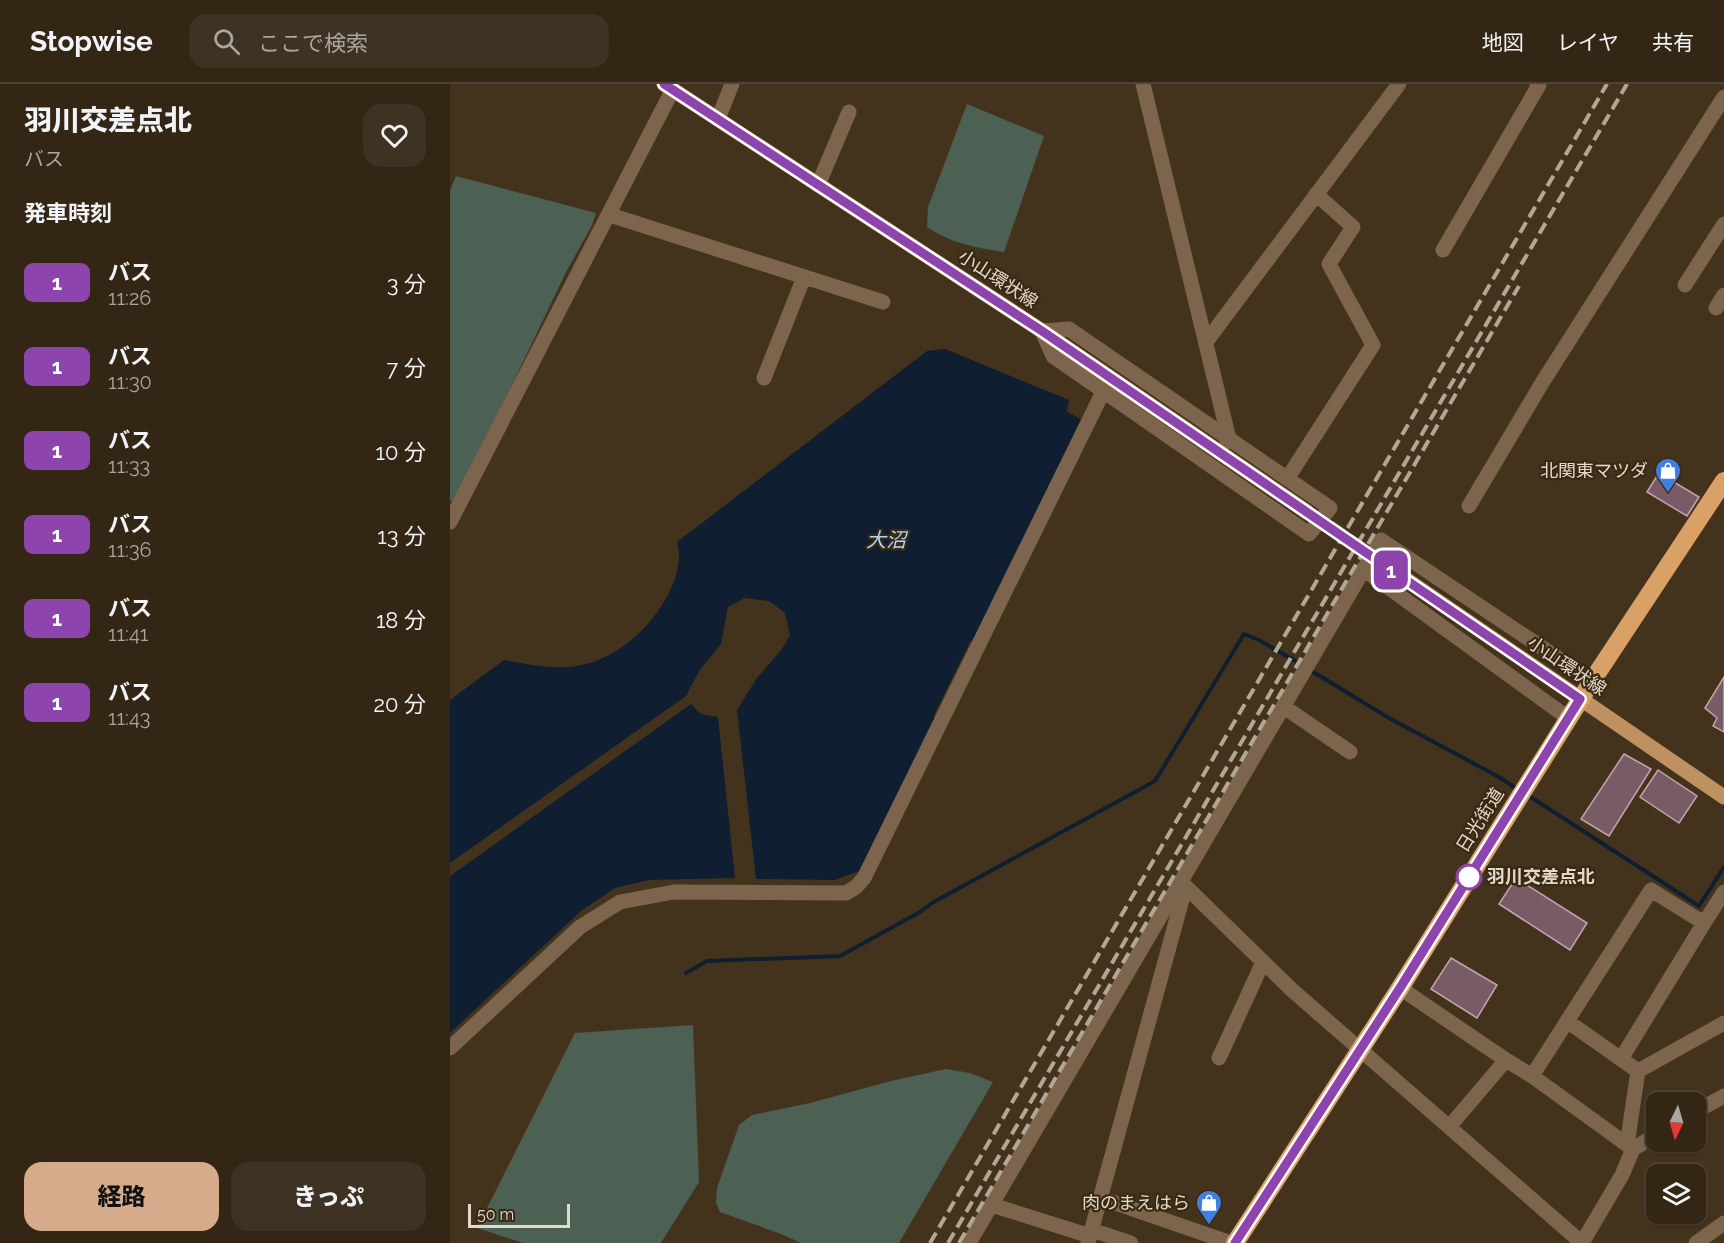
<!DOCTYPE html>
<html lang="ja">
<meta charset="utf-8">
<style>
:root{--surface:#332615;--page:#3e3222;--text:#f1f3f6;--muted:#a9a5a0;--line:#4e4334;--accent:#d6ab8b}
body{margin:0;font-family:Raleway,"Noto Sans JP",sans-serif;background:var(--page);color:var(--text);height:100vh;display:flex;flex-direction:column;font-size:22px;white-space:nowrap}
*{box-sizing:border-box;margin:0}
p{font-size:20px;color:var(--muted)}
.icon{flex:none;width:33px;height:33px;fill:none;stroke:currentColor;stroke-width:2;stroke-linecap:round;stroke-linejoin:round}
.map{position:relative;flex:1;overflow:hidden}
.panel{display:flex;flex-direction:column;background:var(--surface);width:450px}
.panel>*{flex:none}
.badge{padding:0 12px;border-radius:9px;font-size:21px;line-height:39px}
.needle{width:39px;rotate:185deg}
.tools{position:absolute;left:1196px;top:1008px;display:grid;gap:12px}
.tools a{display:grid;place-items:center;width:60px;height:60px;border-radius:12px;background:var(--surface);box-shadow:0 2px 4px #0004,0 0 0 2px var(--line);font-size:30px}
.scale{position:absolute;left:18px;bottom:15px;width:102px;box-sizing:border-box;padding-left:6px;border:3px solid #e3d9cb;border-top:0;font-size:16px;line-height:21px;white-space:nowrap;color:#e3d9cb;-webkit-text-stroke:4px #392912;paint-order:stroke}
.map>.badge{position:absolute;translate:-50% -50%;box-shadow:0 0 0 3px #fff}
h2{padding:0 24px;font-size:22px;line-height:54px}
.round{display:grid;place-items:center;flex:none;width:63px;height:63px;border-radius:18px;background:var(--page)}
.headline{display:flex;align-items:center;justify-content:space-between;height:102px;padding:0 24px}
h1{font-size:28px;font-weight:800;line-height:45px}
.primary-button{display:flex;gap:12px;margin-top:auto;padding:12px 24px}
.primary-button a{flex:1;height:69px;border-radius:18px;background:var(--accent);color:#111;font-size:24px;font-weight:800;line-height:69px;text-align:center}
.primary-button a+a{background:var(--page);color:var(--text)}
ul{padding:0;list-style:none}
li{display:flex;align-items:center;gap:18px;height:84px;padding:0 24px}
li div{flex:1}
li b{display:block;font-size:22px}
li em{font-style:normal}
li .badge{min-width:66px;font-weight:700;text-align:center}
header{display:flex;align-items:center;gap:36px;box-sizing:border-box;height:84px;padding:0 30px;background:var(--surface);border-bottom:2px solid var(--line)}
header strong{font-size:28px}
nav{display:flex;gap:33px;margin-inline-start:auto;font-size:21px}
.search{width:420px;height:54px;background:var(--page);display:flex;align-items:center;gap:15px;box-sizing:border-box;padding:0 21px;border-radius:18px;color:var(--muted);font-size:22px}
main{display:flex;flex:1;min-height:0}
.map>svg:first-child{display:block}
.green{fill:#4c6054}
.water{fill:#0f1f31}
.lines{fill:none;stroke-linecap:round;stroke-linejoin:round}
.stream{stroke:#0f1f31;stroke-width:4}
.building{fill:#795b66;stroke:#c5a3af;stroke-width:1.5}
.major-tunnel{stroke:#5c4c36;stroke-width:15;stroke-dasharray:15 8;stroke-linecap:butt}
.minor{stroke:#7c644d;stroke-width:15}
.major{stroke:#bf9060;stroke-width:15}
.highway{stroke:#daa166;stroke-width:18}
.rail{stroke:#b2a695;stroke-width:4;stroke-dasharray:12 6;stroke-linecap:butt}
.line-casing{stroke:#fff;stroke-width:14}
.line{stroke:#8e44ad;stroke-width:9}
.stop-dot{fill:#fff;stroke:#8e44ad;stroke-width:3}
.labels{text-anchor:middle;stroke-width:4.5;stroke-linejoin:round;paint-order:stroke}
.street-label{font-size:18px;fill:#e3d9cb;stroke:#392912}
.poi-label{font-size:18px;fill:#e3d9cb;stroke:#392912;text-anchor:end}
.stop-label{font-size:18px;font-weight:bold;fill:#e3d9cb;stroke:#392912;text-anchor:start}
.water-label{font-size:20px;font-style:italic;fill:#aed3fe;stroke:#392912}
</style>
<header>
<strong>Stopwise</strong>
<div class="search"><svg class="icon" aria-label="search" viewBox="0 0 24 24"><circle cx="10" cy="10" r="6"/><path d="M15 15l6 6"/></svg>ここで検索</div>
<nav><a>地図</a><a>レイヤ</a><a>共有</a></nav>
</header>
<main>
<section class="panel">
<div class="headline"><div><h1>羽川交差点北</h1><p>バス</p></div><a class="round"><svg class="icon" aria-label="heart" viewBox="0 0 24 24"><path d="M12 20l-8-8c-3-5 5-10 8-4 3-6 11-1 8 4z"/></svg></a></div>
<h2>発車時刻</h2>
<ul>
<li><span class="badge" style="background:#8e44ad;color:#fff">1</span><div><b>バス</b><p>11:26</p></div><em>3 分</em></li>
<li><span class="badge" style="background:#8e44ad;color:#fff">1</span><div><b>バス</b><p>11:30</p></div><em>7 分</em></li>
<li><span class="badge" style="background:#8e44ad;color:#fff">1</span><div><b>バス</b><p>11:33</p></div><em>10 分</em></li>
<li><span class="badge" style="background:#8e44ad;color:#fff">1</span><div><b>バス</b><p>11:36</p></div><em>13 分</em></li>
<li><span class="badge" style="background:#8e44ad;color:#fff">1</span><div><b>バス</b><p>11:41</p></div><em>18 分</em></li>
<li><span class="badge" style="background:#8e44ad;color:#fff">1</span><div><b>バス</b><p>11:43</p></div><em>20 分</em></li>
</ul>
<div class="primary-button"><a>経路</a><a>きっぷ</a></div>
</section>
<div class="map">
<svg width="1274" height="1159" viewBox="0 0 1274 1159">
<rect width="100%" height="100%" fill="#44331c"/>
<!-- green -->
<path class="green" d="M 517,20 L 594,52 L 554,168 C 527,164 500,159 477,143 L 478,123 Z
M 6,92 L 146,129 L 142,141 L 115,190 L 20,389 L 4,415 L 0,418 L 0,107 Z
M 243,941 L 249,1098 L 211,1159 L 73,1159 L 27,1144 L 125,949 Z
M 496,985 L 520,989 L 543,998 L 449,1159 L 351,1159 L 331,1150 L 270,1128 L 266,1119 L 267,1104 L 289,1041 L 302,1031 L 360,1019 L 441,997 Z"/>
<!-- water -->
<path class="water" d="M 495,265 L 619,316 L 617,328 L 631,335 L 528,553 L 520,558 L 484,631 L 485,643 L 409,787 L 385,796 L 306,795 L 287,626 L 307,594 L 332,565 L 340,551 L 335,529 L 319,517 L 295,514 L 278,523 L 271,560 L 249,587 L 236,612 L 0,779 L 0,616 L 54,576 C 82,581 108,587 136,580 C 179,570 224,521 229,476 C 230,470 228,463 227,458 L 477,267 Z
M 241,620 L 251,630 L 268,633 L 285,794 L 199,796 L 165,804 L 131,827 L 0,949 L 0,792 Z"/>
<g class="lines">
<!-- stream -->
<path class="stream" d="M 860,586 L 939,634 L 1049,693 L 1067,705
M 1076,710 L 1249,822 L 1274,783
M 236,889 L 257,877 L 390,872 L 470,828 L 482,819 L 524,796 L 705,697 L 794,550 L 809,556 L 854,582"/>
</g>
<!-- building -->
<path class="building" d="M 1212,384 L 1225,392 L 1222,397 L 1249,413 L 1237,432 L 1197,408 Z
M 1274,593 L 1274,648 L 1263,642 L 1267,634 L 1255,624 Z
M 1174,670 L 1201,685 L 1159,752 L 1131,735 Z
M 1208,686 L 1247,712 L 1229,739 L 1190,713 Z
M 1066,794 L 1137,839 L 1120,866 L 1049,820 Z
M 1001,874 L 1047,901 L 1027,934 L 981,905 Z"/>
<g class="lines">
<!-- major-tunnel -->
<path class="major-tunnel" d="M 860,430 L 938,483"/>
<!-- minor -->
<path class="minor" d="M 693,0 L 779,355 L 777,358
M 268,35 L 282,0
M 368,101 L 399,28
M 160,131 L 433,218
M 993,166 L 1089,1 L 1087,0
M 1235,201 L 1274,140
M 1266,224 L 1274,211
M 619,245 L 880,424 L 859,450 L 603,272 L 592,247 Z
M 756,258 L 949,0
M 314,294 L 354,193
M 837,395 L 923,261 L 879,180 L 903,143 L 866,110
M 1019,422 L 1092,299 L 1274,13
M 0,438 L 223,5
M 913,485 L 1118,634
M 834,623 L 900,668
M 731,798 L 842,906 L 1132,1159
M 950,904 L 1056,976
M 1117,937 L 1188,987 L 1177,1061
M 0,964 L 130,843 L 170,818 L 224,808 L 396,809 L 406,803 L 414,794 L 653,308
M 769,974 L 813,878
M 1171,975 L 1254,839
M 1188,987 L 1274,939
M 1082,992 L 1201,806 L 1254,839 L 1274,808
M 1245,1028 L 1274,1012
M 999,1043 L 1056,976 L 1082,992 L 1183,1065 L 1206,1051
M 651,1114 L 781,1159
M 542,1121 L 640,1152
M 642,1146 L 681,1159
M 519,1159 L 931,456 L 1142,597
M 638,1159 L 733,812 L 731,798
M 1132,1159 L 1172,1091 L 1183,1065
M 1246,1159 L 1274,1139"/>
<!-- major -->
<path class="major" d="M 214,0 L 592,247 L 857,428
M 938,483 L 1274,713"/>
<!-- highway -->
<path class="highway" d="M 785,1159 L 950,904 L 1142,597 L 1274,397"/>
<!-- rail -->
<path class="rail" d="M 480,1159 L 1157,0
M 498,1159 L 1177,0
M 509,1159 L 1069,202"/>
</g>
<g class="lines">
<defs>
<path id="line" d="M 214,0 L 592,247 L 1130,615 L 950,904 L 785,1159"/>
</defs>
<!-- line casing -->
<use href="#line" class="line-casing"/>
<!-- line -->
<use href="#line" class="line"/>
</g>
<!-- icons -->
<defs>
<symbol id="shop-pin" viewBox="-11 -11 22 30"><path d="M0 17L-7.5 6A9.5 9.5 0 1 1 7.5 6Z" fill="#3f7fe0" stroke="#392912"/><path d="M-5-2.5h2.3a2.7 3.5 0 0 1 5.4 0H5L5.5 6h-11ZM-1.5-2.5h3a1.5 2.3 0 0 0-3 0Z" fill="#fff"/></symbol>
</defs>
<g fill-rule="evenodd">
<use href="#shop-pin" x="1203" y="372" width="30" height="40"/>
<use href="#shop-pin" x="744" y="1104" width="30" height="40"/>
</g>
<!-- markers -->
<circle class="stop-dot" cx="1019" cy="793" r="12"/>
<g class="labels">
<!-- street labels -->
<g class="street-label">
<text transform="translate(548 195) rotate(33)" y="6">小山環状線</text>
<text transform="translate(1117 582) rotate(34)" y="6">小山環状線</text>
<text transform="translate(1030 736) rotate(-58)" y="6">日光街道</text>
</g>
<!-- poi labels -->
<g class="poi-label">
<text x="1198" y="393">北関東マツダ</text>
<text x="740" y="1125">肉のまえはら</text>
</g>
<!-- stop labels -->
<g class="stop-label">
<text x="1037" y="799">羽川交差点北</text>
</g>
<!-- water labels -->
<g class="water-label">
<text x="436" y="463">大沼</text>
</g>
</g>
</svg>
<div class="tools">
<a><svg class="needle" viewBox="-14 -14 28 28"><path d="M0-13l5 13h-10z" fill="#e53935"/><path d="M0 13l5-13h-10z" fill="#a9a5a0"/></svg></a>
<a><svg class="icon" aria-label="layers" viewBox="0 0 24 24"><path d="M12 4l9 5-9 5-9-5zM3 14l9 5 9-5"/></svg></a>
</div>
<div class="scale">50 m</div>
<b class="badge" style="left:941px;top:486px;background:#8e44ad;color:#fff">1</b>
</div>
</main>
